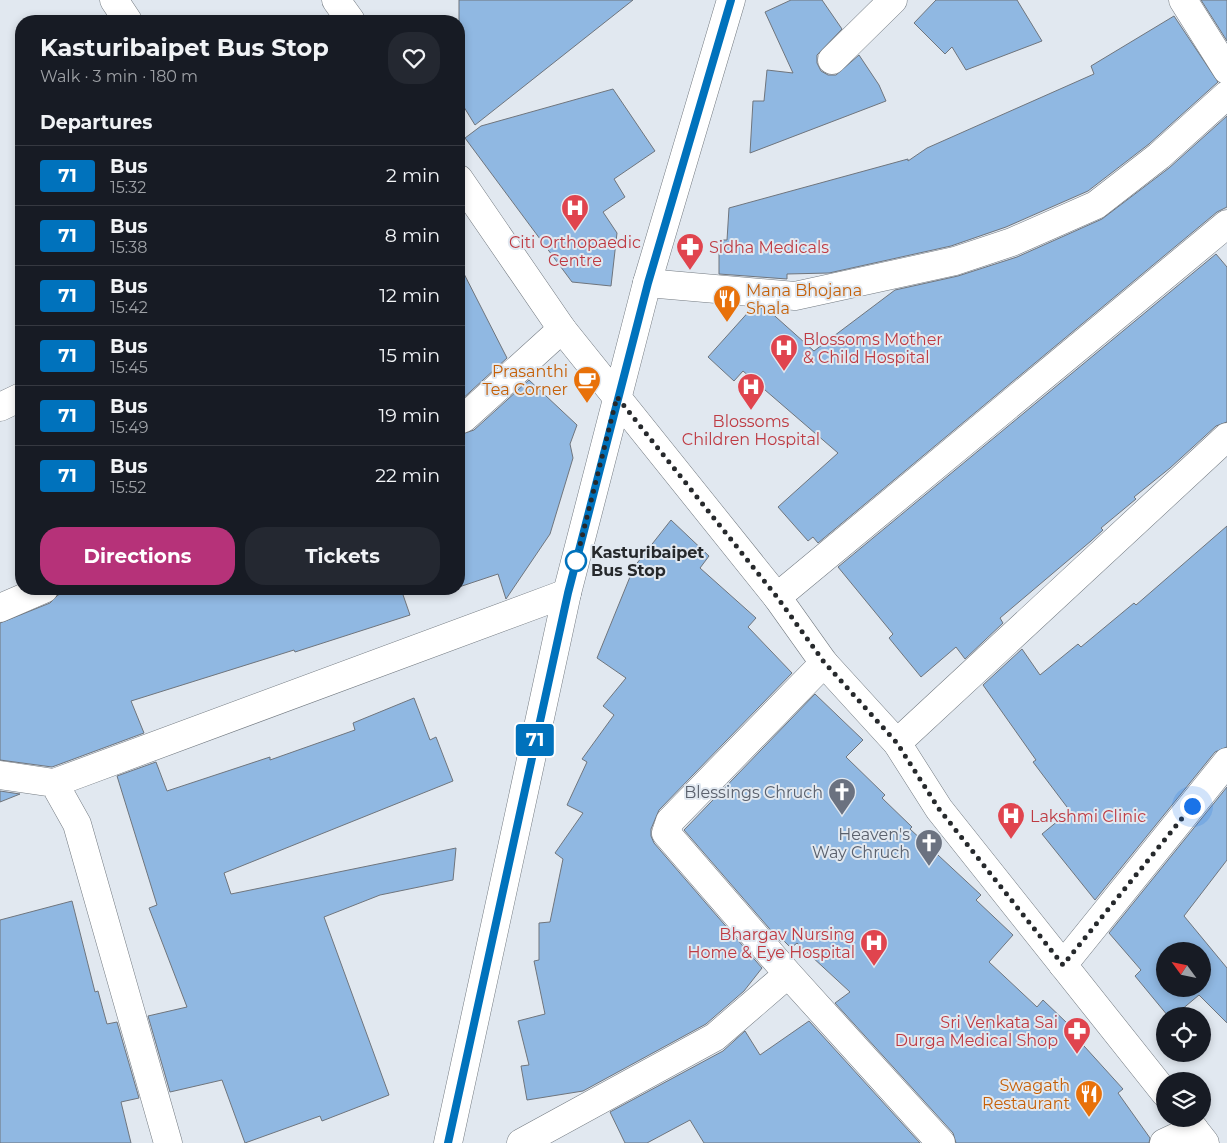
<!DOCTYPE html>
<meta charset="utf-8">
<style>
:root{--surface:#171b24;--page:#242831;--text:#f1f3f6;--muted:#9ea1a6;--line:#363941;--accent:#b63279}
body{margin:0;font-family:Montserrat,sans-serif;background:var(--page);color:var(--text);height:100vh;display:flex;flex-direction:column;font-size:19px;white-space:nowrap}
*{box-sizing:border-box;margin:0}
p{font-size:16px;color:var(--muted)}
.icon{flex:none;width:28px;height:28px;fill:none;stroke:currentColor;stroke-width:2;stroke-linecap:round;stroke-linejoin:round}
.map{position:relative;flex:1;overflow:hidden}
.side{position:absolute;left:15px;top:15px;width:450px;height:580px;display:flex;flex-direction:column;background:var(--surface);border-radius:20px;box-shadow:0 2px 8px #0003}
.side>*{flex:none}
.badge{padding:0 10px;border-radius:4px;font-size:18px;line-height:32px}
.needle{width:32px;rotate:303deg}
.fabs{position:absolute;left:1156px;top:942px;display:grid;gap:10px}
.fabs a{display:grid;place-items:center;width:55px;height:55px;border-radius:50%;background:var(--surface);box-shadow:0 2px 8px #0003;font-size:25px}
.you{position:absolute;width:25px;height:25px;margin:-12px;border:4px solid #fff;border-radius:50%;background:#1a73e8;box-shadow:0 0 0 8px #1a73e833}
.map>.badge{position:absolute;translate:-50% -50%;box-shadow:0 0 0 2px #fff}
h2{padding:0 25px;font-size:19px;line-height:45px}
.round{display:grid;place-items:center;flex:none;width:52px;height:52px;border-radius:20px;background:var(--page)}
.head{display:flex;align-items:center;justify-content:space-between;height:85px;padding:0 25px}
h1{font-size:24px;font-weight:700;line-height:38px}
.action{display:flex;gap:10px;margin-top:auto;padding:10px 25px}
.action a{flex:1;height:58px;border-radius:20px;background:var(--accent);color:#fff;font-size:20px;font-weight:700;line-height:58px;text-align:center}
.action a+a{background:var(--page);color:var(--text)}
ul{padding:0;list-style:none}
li{display:flex;align-items:center;gap:15px;height:60px;padding:0 25px;border-top:1px solid var(--line)}
li div{flex:1}
li b{display:block;font-size:19px}
li em{font-style:normal}
li .badge{min-width:55px;font-weight:700;text-align:center}
.map>svg:first-child{display:block}
.building{fill:#90b8e2;stroke:#6f757d;fill-rule:evenodd}
.lines{fill:none;stroke-linecap:round;stroke-linejoin:round}
.minor-casing{stroke:#737a81;stroke-width:29}
.tertiary-casing{stroke:#737a81;stroke-width:29}
.minor{stroke:#fff;stroke-width:28}
.tertiary{stroke:#fff;stroke-width:28}
.line-casing{stroke:#fff;stroke-width:11}
.line{stroke:#0072bc;stroke-width:8}
.walk{stroke:#26292c;stroke-width:5;stroke-dasharray:0 9}
.stop-dot{fill:#fff;stroke:#0072bc;stroke-width:2.5}
.labels{text-anchor:middle;stroke-width:4;stroke-linejoin:round;paint-order:stroke}
.health-label{font-size:16px;fill:#be3a42;stroke:#e1e8f0;text-anchor:start}
.food-label{font-size:16px;fill:#c56008;stroke:#e1e8f0;text-anchor:end}
.stop-label{font-size:16px;font-weight:bold;fill:#26292c;stroke:#e1e8f0;text-anchor:start}
.worship-label{font-size:16px;fill:#5b616d;stroke:#e1e8f0;text-anchor:end}
</style>
<div class="map">
<svg width="1227" height="1143" viewBox="0 0 1227 1143">
<rect width="100%" height="100%" fill="#e1e8f0"/>
<!-- building -->
<path class="building" d="M 459,0 L 633,0 L 475,125 L 459,99 Z
M 791,0 L 822,0 L 842,29 L 817,55 L 817,63 L 821,71 L 828,75 L 836,75 L 859,55 L 879,85 L 886,101 L 750,153 L 753,101 L 764,101 L 767,70 L 793,73 L 765,12 Z
M 936,0 L 1017,0 L 1042,41 L 966,70 L 952,47 L 945,54 L 914,23 Z
M 1201,0 L 1227,0 L 1227,41 Z
M 1174,16 L 1218,82 L 1149,144 L 1088,191 L 1006,227 L 951,246 L 829,273 L 787,274 L 787,279 L 719,274 L 719,240 L 727,240 L 729,208 L 908,159 L 908,161 L 927,148 L 1094,74 L 1091,66 Z
M 613,89 L 655,151 L 614,179 L 625,197 L 603,212 L 617,233 L 611,286 L 572,282 L 465,138 L 481,126 Z
M 1227,116 L 1227,207 L 1217,212 L 818,543 L 813,537 L 808,541 L 778,507 L 838,453 L 743,371 L 734,381 L 708,357 L 752,308 L 767,309 L 814,351 L 895,290 L 958,276 L 1017,257 L 1102,219 L 1169,168 Z
M 1216,254 L 1227,267 L 1227,422 L 1216,426 L 1170,468 L 1134,497 L 1136,499 L 1101,528 L 1103,530 L 1091,541 L 1000,618 L 1003,623 L 965,659 L 956,647 L 921,677 L 889,638 L 893,634 L 838,567 Z
M 459,264 L 507,358 L 459,402 Z
M 529,380 L 577,425 L 570,444 L 573,458 L 550,534 L 506,599 L 498,574 L 459,587 L 459,435 L 474,430 Z
M 671,520 L 709,556 L 700,568 L 756,618 L 748,627 L 792,673 L 659,810 L 651,829 L 651,836 L 654,843 L 762,968 L 744,991 L 706,1024 L 583,1091 L 527,1100 L 521,1066 L 529,1065 L 518,1021 L 545,1014 L 534,961 L 539,960 L 539,923 L 550,922 L 563,859 L 555,853 L 583,813 L 567,805 L 587,762 L 582,759 L 614,715 L 603,706 L 626,678 L 597,658 L 634,567 Z
M 1227,526 L 1227,747 L 1215,752 L 1095,900 L 1042,834 L 1070,811 L 1033,762 L 1036,760 L 983,685 L 1022,649 L 1040,675 L 1078,644 L 1081,647 L 1134,603 L 1136,605 Z
M 74,589 L 401,589 L 410,615 L 295,652 L 294,650 L 131,701 L 144,733 L 52,767 L 0,760 L 0,623 L 50,603 L 58,595 Z
M 815,694 L 863,740 L 846,757 L 885,795 L 882,798 L 912,827 L 910,829 L 981,895 L 976,900 L 1013,935 L 989,962 L 1037,1007 L 1043,1000 L 1067,1023 L 1065,1025 L 1123,1089 L 1118,1093 L 1150,1138 L 1149,1143 L 956,1143 L 953,1133 L 835,1003 L 850,992 L 797,943 L 791,948 L 783,940 L 781,942 L 684,830 Z
M 414,698 L 430,740 L 436,737 L 453,781 L 224,873 L 231,894 L 456,848 L 453,880 L 380,895 L 324,917 L 389,1095 L 322,1121 L 320,1116 L 245,1143 L 222,1080 L 170,1092 L 148,1016 L 187,1007 L 149,908 L 157,905 L 117,776 L 156,762 L 167,791 L 270,757 L 270,760 L 355,730 L 353,723 Z
M 1227,787 L 1227,860 L 1184,916 L 1227,968 L 1227,1023 L 1199,995 L 1174,1016 L 1168,1016 L 1135,976 L 1141,970 L 1109,933 ZM 1165,951 L 1202,951 L 1202,989 L 1165,989 Z
M 0,791 L 20,794 L 0,802 Z
M 72,901 L 95,992 L 98,991 L 107,1024 L 117,1022 L 139,1098 L 121,1102 L 131,1143 L 0,1143 L 0,920 Z
M 809,1021 L 920,1143 L 704,1143 L 690,1120 L 647,1143 L 625,1143 L 610,1112 L 723,1051 L 745,1031 L 760,1055 Z"/>
<g class="lines">
<defs>
<path id="minor" d="M 114,0 L 128,21
M 1183,0 L 1227,70
M 832,60 L 893,0
M 647,283 L 795,296 L 955,261 L 1012,242 L 1096,205 L 1159,156 L 1227,95
M 0,407 L 21,397
M 459,420 L 464,418 L 562,329
M 777,597 L 1227,224
M 0,608 L 44,589
M 824,663 L 670,821 L 666,833 L 788,974 L 941,1143
M 897,743 L 1227,437
M 0,775 L 54,783 L 77,824 L 168,1143
M 54,783 L 567,593
M 1063,965 L 1227,762
M 521,1143 L 715,1037 L 788,974
M 1164,1143 L 1194,1129"/>
<path id="tertiary" d="M 336,0 L 351,21
M 459,179 L 562,329 L 777,597 L 824,663 L 897,743 L 939,809 L 1165,1093
M 1186,1119 L 1205,1143
M 448,1143 L 567,593 L 647,283 L 731,0"/>
</defs>
<!-- minor casing -->
<use href="#minor" class="minor-casing"/>
<!-- tertiary casing -->
<use href="#tertiary" class="tertiary-casing"/>
<!-- minor -->
<use href="#minor" class="minor"/>
<!-- tertiary -->
<use href="#tertiary" class="tertiary"/>
</g>
<g class="lines">
<defs>
<path id="line" d="M 448,1143 L 568,593 L 648,283 L 731,0"/>
</defs>
<!-- line casing -->
<use href="#line" class="line-casing"/>
<!-- line -->
<use href="#line" class="line"/>
<!-- walk -->
<path class="walk" d="M 576,561 L 617,397 L 777,597 L 824,662 L 897,743 L 939,809 L 1063,965 L 1192,806"/>
</g>
<!-- icons -->
<defs>
<symbol id="hospital-pin" viewBox="-11 -11 22 30"><path d="M0 17L-7.5 6A9.5 9.5 0 1 1 7.5 6Z" fill="#e0444e" stroke="#e1e8f0"/><path d="M-5-5h3v3.5h4V-5h3V5h-3V1.5h-4V5h-3Z" fill="#fff"/></symbol>
<symbol id="pharmacy-pin" viewBox="-11 -11 22 30"><path d="M0 17L-7.5 6A9.5 9.5 0 1 1 7.5 6Z" fill="#e0444e" stroke="#e1e8f0"/><path d="M-2-6h4v4h4v4h-4v4h-4v-4h-4v-4h4Z" fill="#fff"/></symbol>
<symbol id="restaurant-pin" viewBox="-11 -11 22 30"><path d="M0 17L-7.5 6A9.5 9.5 0 1 1 7.5 6Z" fill="#e8710a" stroke="#e1e8f0"/><path d="M-5-6h1v4h1v-4h1v4h1v-4h1v5L-1.5 .5V6h-2V.5L-5-1ZM5-6V6H3V1.5H1.5Q1.5-4 5-6Z" fill="#fff"/></symbol>
<symbol id="cafe-pin" viewBox="-11 -11 22 30"><path d="M0 17L-7.5 6A9.5 9.5 0 1 1 7.5 6Z" fill="#e8710a" stroke="#e1e8f0"/><path d="M-5.5-4.5H6V0H3Q3 3.5 0 3.5H-2.5Q-5.5 3.5-5.5 0ZM3-3.2v2h1.7v-2ZM-6 4.5H4V6H-6Z" fill="#fff"/></symbol>
<symbol id="church-pin" viewBox="-11 -11 22 30"><path d="M0 17L-7.5 6A9.5 9.5 0 1 1 7.5 6Z" fill="#6b7280" stroke="#e1e8f0"/><path d="M-1.2-6h2.4v3.5h3.3v2.4h-3.3V6h-2.4V-.1h-3.3v-2.4h3.3Z" fill="#fff"/></symbol>
</defs>
<g fill-rule="evenodd">
<use href="#hospital-pin" x="559" y="192" width="32" height="43"/>
<use href="#pharmacy-pin" x="674" y="231" width="32" height="43"/>
<use href="#restaurant-pin" x="711" y="283" width="32" height="43"/>
<use href="#hospital-pin" x="768" y="332" width="32" height="43"/>
<use href="#cafe-pin" x="571" y="364" width="32" height="43"/>
<use href="#hospital-pin" x="735" y="371" width="32" height="43"/>
<use href="#church-pin" x="826" y="776" width="32" height="43"/>
<use href="#hospital-pin" x="995" y="800" width="32" height="43"/>
<use href="#church-pin" x="913" y="827" width="32" height="43"/>
<use href="#hospital-pin" x="858" y="927" width="32" height="43"/>
<use href="#pharmacy-pin" x="1061" y="1015" width="32" height="43"/>
<use href="#restaurant-pin" x="1073" y="1078" width="32" height="43"/>
</g>
<!-- markers -->
<circle class="stop-dot" cx="576" cy="561" r="10"/>
<g class="labels">
<!-- health labels -->
<g class="health-label">
<text x="575" y="248" text-anchor="middle">Citi Orthopaedic<tspan x="575" dy="18">Centre</tspan></text>
<text x="709" y="253">Sidha Medicals</text>
<text x="803" y="345">Blossoms Mother<tspan x="803" dy="18">&amp; Child Hospital</tspan></text>
<text x="751" y="427" text-anchor="middle">Blossoms<tspan x="751" dy="18">Children Hospital</tspan></text>
<text x="1030" y="822">Lakshmi Clinic</text>
<text x="855" y="940" text-anchor="end">Bhargav Nursing<tspan x="855" dy="18">Home &amp; Eye Hospital</tspan></text>
<text x="1058" y="1028" text-anchor="end">Sri Venkata Sai<tspan x="1058" dy="18">Durga Medical Shop</tspan></text>
</g>
<!-- food labels -->
<g class="food-label">
<text x="746" y="296" text-anchor="start">Mana Bhojana<tspan x="746" dy="18">Shala</tspan></text>
<text x="568" y="377">Prasanthi<tspan x="568" dy="18">Tea Corner</tspan></text>
<text x="1070" y="1091">Swagath<tspan x="1070" dy="18">Restaurant</tspan></text>
</g>
<!-- stop labels -->
<g class="stop-label">
<text x="591" y="558">Kasturibaipet<tspan x="591" dy="18">Bus Stop</tspan></text>
</g>
<!-- worship labels -->
<g class="worship-label">
<text x="823" y="798">Blessings Chruch</text>
<text x="910" y="840">Heaven's<tspan x="910" dy="18">Way Chruch</tspan></text>
</g>
</g>
</svg>
<div class="fabs">
<a><svg class="needle" viewBox="-14 -14 28 28"><path d="M0-13l5 13h-10z" fill="#e53935"/><path d="M0 13l5-13h-10z" fill="#9ea1a6"/></svg></a>
<a><svg class="icon" aria-label="locate" viewBox="0 0 24 24"><circle cx="12" cy="12" r="6"/><path d="M12 2v4M12 18v4M2 12h4M18 12h4"/></svg></a>
<a><svg class="icon" aria-label="layers" viewBox="0 0 24 24"><path d="M12 4l9 5-9 5-9-5zM3 14l9 5 9-5"/></svg></a>
</div>
<div class="you" style="left:1192px;top:806px"></div>
<b class="badge" style="left:535px;top:740px;background:#0072bc;color:#fff">71</b>
<section class="side">
<div class="head"><div><h1>Kasturibaipet Bus Stop</h1><p>Walk · 3 min · 180 m</p></div><a class="round"><svg class="icon" aria-label="heart" viewBox="0 0 24 24"><path d="M12 20l-8-8c-3-5 5-10 8-4 3-6 11-1 8 4z"/></svg></a></div>
<h2>Departures</h2>
<ul>
<li><span class="badge" style="background:#0072bc;color:#fff">71</span><div><b>Bus</b><p>15:32</p></div><em>2 min</em></li>
<li><span class="badge" style="background:#0072bc;color:#fff">71</span><div><b>Bus</b><p>15:38</p></div><em>8 min</em></li>
<li><span class="badge" style="background:#0072bc;color:#fff">71</span><div><b>Bus</b><p>15:42</p></div><em>12 min</em></li>
<li><span class="badge" style="background:#0072bc;color:#fff">71</span><div><b>Bus</b><p>15:45</p></div><em>15 min</em></li>
<li><span class="badge" style="background:#0072bc;color:#fff">71</span><div><b>Bus</b><p>15:49</p></div><em>19 min</em></li>
<li><span class="badge" style="background:#0072bc;color:#fff">71</span><div><b>Bus</b><p>15:52</p></div><em>22 min</em></li>
</ul>
<div class="action"><a>Directions</a><a>Tickets</a></div>
</section>
</div>
